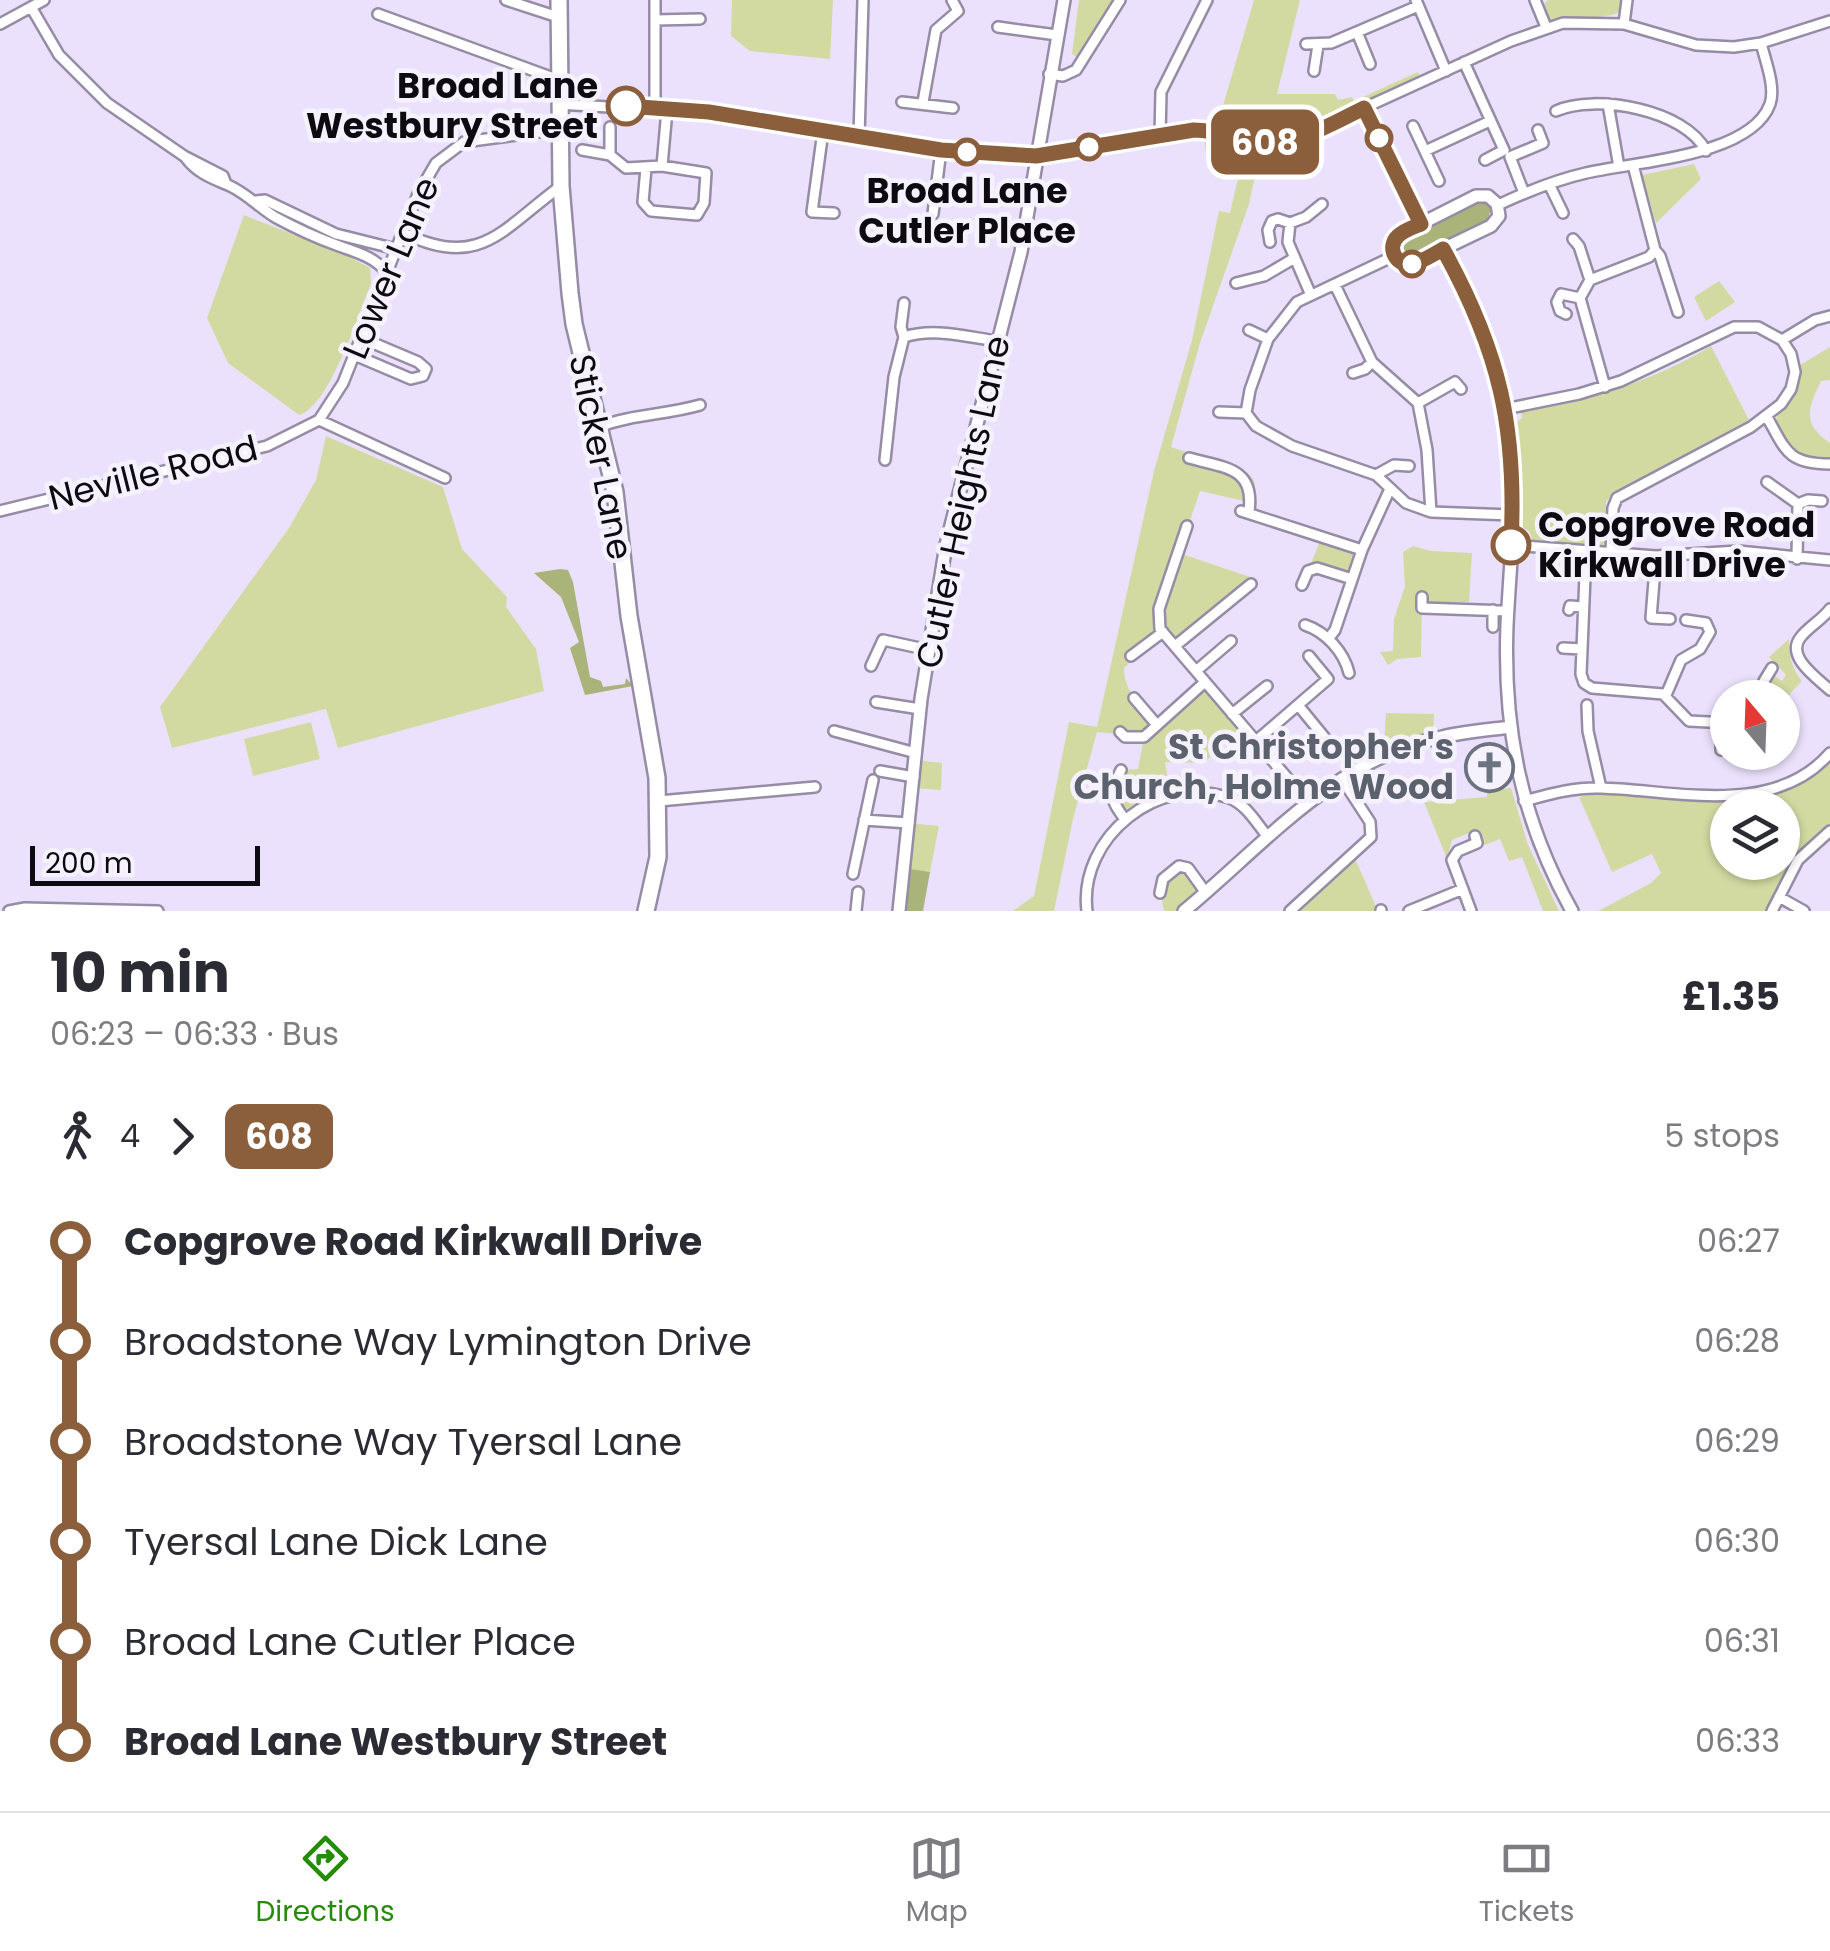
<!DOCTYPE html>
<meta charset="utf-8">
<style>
:root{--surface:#fff;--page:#f7f7f7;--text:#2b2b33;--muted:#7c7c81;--line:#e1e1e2;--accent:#248c09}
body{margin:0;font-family:Poppins,sans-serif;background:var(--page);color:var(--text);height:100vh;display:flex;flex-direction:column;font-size:38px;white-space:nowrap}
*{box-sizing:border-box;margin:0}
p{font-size:32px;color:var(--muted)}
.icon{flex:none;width:55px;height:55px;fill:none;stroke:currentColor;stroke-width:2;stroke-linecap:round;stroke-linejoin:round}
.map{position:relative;height:911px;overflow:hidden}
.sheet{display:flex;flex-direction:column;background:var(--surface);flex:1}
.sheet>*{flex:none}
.badge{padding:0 20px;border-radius:15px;font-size:35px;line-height:65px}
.needle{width:65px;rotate:341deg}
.tools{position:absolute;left:1710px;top:680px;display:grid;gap:20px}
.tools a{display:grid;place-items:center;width:90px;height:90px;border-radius:50%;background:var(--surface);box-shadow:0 2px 8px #0004;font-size:50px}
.scale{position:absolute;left:30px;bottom:25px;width:230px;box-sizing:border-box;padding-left:10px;border:5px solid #0d0a12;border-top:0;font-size:28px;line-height:35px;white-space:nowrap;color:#0d0a12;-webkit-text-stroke:8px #f6f2fd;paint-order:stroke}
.map>.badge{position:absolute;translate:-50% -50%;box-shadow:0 0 0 5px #fff}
.legs{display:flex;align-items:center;gap:15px;height:110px;padding:0 50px;font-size:32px}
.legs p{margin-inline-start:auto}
.summary{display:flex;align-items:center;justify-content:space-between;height:170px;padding:0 50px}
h1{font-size:55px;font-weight:700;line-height:75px}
ul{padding:0 50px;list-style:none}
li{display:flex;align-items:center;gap:35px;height:100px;font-size:38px}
li i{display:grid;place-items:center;width:15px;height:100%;margin:0 12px;background:currentColor}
li i::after{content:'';width:25px;height:25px;margin:-12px;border:8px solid;border-radius:50%;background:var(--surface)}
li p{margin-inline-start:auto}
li:first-child i{background:linear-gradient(#0000 50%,currentColor 0)}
li:last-child i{background:linear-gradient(currentColor 50%,#0000 0)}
.dock{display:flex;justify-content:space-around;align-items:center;height:140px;border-top:2px solid var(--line);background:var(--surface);font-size:28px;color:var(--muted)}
.dock a{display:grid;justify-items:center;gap:5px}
.dock .selected{color:var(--accent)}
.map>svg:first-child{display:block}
.green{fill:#d2daa2;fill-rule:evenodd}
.forest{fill:#aab379}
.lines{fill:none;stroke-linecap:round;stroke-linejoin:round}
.minor-casing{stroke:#968ca5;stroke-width:14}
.tertiary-casing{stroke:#968ca5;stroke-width:16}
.trunk-casing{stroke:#968ca5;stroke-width:20}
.minor{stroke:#fff;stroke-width:9}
.tertiary{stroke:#fff;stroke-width:11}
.trunk{stroke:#fff;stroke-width:15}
.line-1-casing{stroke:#fff;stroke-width:22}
.line-1{stroke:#8b5e3c;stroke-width:15}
.stop-1-dot{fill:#fff;stroke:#8b5e3c;stroke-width:5}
.labels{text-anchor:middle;stroke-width:9;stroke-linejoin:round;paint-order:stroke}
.stop-label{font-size:35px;font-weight:bold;fill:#0d0a12;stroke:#f6f2fd;text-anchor:end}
.street-label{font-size:35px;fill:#0d0a12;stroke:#f6f2fd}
.worship-label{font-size:35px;font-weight:bold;fill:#5b616d;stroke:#f6f2fd;text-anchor:end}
</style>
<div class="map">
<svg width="1830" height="911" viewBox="0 0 1830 911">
<rect width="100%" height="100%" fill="#ece1fc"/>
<!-- green -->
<path class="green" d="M 732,0 L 833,0 L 830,59 L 750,51 L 731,36 Z
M 1079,0 L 1116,0 L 1078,58 L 1072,54 Z
M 1254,0 L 1300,0 L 1277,94 L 1335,94 L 1338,100 L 1352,97 L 1354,101 L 1418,72 L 1420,77 L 1298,131 L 1256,136 L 1217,126 Z
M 1548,0 L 1623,0 L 1621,11 C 1608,20 1566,17 1547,21 L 1542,6 Z
M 1204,138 L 1217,138 L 1261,149 L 1249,204 L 1200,343 L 1171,447 C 1189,454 1243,463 1253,479 C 1257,487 1255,496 1253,503 L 1200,491 L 1179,553 L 1253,578 L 1175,646 L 1162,633 L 1124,668 C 1124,692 1142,708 1157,725 L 1205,682 L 1242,726 L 1204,763 L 1165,762 L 1171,797 L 1124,818 L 1114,803 L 1121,770 L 1138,769 L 1144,737 L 1097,732 L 1073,819 L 1054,911 L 1013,911 L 1034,896 L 1069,722 L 1097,727 L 1154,471 L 1192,340 L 1219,211 L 1230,213 L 1239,174 L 1209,167 L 1213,151 L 1206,151 Z
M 1694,164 L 1701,179 L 1656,223 L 1642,175 Z
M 244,215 L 348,256 L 370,268 L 371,284 C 358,314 330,406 299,415 L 228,363 L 207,318 Z
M 1719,281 L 1735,302 L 1706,321 L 1694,297 Z
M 1711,346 L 1749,420 L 1613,493 L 1606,502 L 1606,542 L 1602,546 L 1532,540 L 1530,532 L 1521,526 L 1522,470 L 1516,423 L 1522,418 L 1521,412 C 1589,400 1652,382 1711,346 Z
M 1830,347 L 1830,380 L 1821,381 C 1808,409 1801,423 1830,443 L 1830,458 L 1803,458 L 1792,450 L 1776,422 L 1777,415 L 1796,389 L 1800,365 Z
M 326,436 L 443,487 L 462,549 L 507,597 L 506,607 L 536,649 L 544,691 L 338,748 L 326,709 L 172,748 L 160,707 L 289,528 L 316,480 Z
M 1322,536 L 1362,550 L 1352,579 L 1308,571 Z
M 1413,546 L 1431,551 L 1472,553 L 1469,602 L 1422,602 L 1421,657 L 1397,659 L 1388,665 L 1380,652 L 1393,651 L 1394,619 L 1405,586 L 1403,552 Z
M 1789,639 C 1788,653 1792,670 1802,681 L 1783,701 L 1782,698 L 1769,697 L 1769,678 L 1775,676 L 1782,681 L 1786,675 L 1769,657 Z
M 1386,713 L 1434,714 L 1433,739 L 1383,757 Z
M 311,722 L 320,759 L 253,776 L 244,739 Z
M 1830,758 L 1830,826 C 1795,855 1787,871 1768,911 L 1598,911 L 1651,883 L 1661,873 L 1652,854 L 1612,872 L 1579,797 C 1596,792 1617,795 1634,796 C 1699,800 1783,811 1830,758 ZM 1728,808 L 1782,808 L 1782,862 L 1728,862 Z
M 916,760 L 942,763 L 941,790 L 913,788 Z
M 1511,788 L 1528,845 L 1559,911 L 1543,911 L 1522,857 L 1509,861 L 1500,839 L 1485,845 L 1476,830 L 1452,840 L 1447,859 L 1424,802 L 1487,797 L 1487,791 Z
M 909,823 L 939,826 L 930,872 L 904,868 Z
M 1354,856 L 1378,911 L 1296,911 Z
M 1179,866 L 1188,868 L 1206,893 L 1184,911 L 1164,911 C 1159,888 1161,880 1179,866 Z"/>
<!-- forest -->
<path class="forest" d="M 1478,200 L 1486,202 L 1491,209 L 1487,222 L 1413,259 L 1402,258 L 1396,248 L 1399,241 Z
M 560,569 L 568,570 L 573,582 L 590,677 L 601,681 L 603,687 L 625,684 L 626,678 L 633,686 L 585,695 L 570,648 L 579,642 L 561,597 L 534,573 Z
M 904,868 L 930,872 L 923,911 L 900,911 Z"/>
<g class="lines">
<defs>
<path id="minor" d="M 506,0 L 558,17
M 1416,0 L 1446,71
M 1535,0 L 1546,27
M 31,7 L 59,55 L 107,103 L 184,156 L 223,176 L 226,184
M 378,14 L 559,80
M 655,20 L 700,19
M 0,24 L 44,0
M 1624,24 L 1627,0
M 998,27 L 1057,35
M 1357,32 L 1370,64
M 1306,44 L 1331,43 L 1418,6
M 1464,62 L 1504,150 L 1485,160
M 1314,71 L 1318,45
M 1049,74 L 1063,76 L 1076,70 L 1120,0
M 902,102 L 953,108
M 923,102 L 936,30 L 958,11 L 952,0
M 558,104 L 709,113 L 941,150 L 1036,156
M 1608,104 L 1619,167
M 655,108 L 655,0
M 1364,108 L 1511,41 L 1563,23 L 1624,24 L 1696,45 L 1734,47 L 1761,43 L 1830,21
M 1556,111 C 1595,93 1686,110 1706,151
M 1413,126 L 1439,181
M 610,127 L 610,155
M 823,131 L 812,212 L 834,213
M 1160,135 L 1161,92 L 1207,0
M 859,136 L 863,0
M 582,150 L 610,155 L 626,168 L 662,166 L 706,173 L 704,203 L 697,215 L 651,211 L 643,202 L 646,168
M 1425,151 L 1490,121
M 186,158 C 198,174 214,179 230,186 C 247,194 260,208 275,217 C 295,228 317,238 339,246 C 358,253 372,256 386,271
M 662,166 L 667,110
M 1549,184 L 1563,213
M 1524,193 L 1510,157 L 1543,143 L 1538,130
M 256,201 L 265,200 L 336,234 L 396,249
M 1498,205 C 1526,192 1555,180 1586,173 C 1632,162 1751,157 1770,104 C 1776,87 1765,60 1761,43
M 933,214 L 941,150
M 404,233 C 480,271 503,228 561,186
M 1573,239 L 1579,246 L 1590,280
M 1270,242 L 1268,230 L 1272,221 L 1278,219 L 1290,223
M 1655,250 L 1660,256 L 1678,312
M 1394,256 L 1297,302 L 1268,339 L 1250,390 L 1246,413 L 1256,426 L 1292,446 L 1376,475 L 1406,503 L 1431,512 L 1512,515
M 1236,283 L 1264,276 L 1293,259
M 1335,285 L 1372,362 L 1418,403 L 1427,450 L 1431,512
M 1310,293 L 1288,242 L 1290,223 L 1306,217 L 1322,204
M 1566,314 L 1560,311 L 1557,302 L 1561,294 L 1580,298
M 1249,330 L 1268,339
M 904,337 L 901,327 L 904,303
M 1782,340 L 1815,320 L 1830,316
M 353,358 L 357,356 L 411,379 L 423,376 L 426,369 L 418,362 L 366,340 L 363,333
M 1353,373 L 1365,369 L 1372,362
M 1605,387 L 1580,298 L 1590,280 L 1649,257 L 1655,250 L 1633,165
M 1418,403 L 1455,382 L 1461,389
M 1505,409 L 1579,394 L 1621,381 L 1734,327 L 1758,327 L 1782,340 L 1791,354 L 1795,372 L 1791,389 L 1781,404 L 1751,427 L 1617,498 L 1613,508 L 1611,552
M 1219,412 L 1246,413
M 1767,417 C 1786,451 1788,464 1830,464
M 319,420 L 445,478
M 599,427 C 632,414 666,415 700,405
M 1189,458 C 1224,468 1255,467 1249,511
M 885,460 L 894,377 L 904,337 C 934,327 967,337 997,341
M 1376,475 L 1394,465 L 1409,466
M 1767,482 L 1798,504 L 1797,559
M 1798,504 L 1808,500 L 1822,501
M 0,511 L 267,446 L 319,420 L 343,383 L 418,194 L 436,163 L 464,142 L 561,129
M 1241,511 L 1362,550
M 1187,526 L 1159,609 L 1160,629 L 1307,801
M 1511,545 L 1656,556 L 1738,551 L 1830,560
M 1586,551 L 1581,674 L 1584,683 L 1592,688 L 1663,694 L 1689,721 L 1728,723
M 1656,556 L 1651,618 L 1670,619
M 1302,585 L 1308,571 L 1317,568 L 1352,579
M 1422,597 L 1422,608 L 1508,611
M 1830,609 C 1822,620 1808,627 1800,638 C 1786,657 1817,678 1830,690
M 1493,610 L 1493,627
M 1569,610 L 1570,606 L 1583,607
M 1305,625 C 1326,632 1344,652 1349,673
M 1329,638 L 1335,630 L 1362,550 L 1389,491
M 1175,646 L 1251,584
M 1563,648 L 1582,649
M 1131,656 L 1163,632
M 871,666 L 883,640 L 929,650
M 1196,671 L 1231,641
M 1666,695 L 1681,660 L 1700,649 L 1710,632 L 1706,623 L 1686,620
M 1134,698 L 1157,725
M 1765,698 L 1764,681 L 1772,668
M 876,702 L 920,709
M 1298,705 L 1325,738
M 1587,705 L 1588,731 L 1601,788
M 1232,714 L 1267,686
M 1721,723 L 1721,750
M 834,731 L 916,753
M 1120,732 L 1125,737 L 1144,737 L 1205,682
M 1256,741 L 1328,679 L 1309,656
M 1121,770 C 1110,794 1108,796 1124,818
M 880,771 L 914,777
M 659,801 L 815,787
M 1524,801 C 1550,794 1574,787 1601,788 C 1675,790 1774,818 1830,753
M 864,820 L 909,823
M 853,874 L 873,780
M 1160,893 L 1163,879 L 1179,866 L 1188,868 L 1206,893
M 1779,897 L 1804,911
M 1381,910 L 1381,911
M 9,911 L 25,908 L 158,911
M 856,911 L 858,892
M 1087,911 C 1078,837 1159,773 1229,798 C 1246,804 1257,824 1268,837
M 1290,911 L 1371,837 L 1370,822 L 1342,779
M 1409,911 L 1463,889
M 1471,911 L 1452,860 L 1458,851 L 1477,843 L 1475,836
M 1772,911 L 1798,860 L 1830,831"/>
<path id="tertiary" d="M 1036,156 L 1194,130 C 1217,130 1235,138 1257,142 C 1294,148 1333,123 1364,108 L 1421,224
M 1476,196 L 1488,196 L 1497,204 L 1499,216 L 1491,226 L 1414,263 C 1401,266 1392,258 1392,245 L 1399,235 Z
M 1443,249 C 1475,307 1502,369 1510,434 C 1518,497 1510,563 1507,625 C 1503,730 1521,819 1572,911
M 899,911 L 921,699 L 946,545 L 1021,252 L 1064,0
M 1184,911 C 1264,845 1335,758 1442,737 C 1464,732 1487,730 1510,727"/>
<path id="trunk" d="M 559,0 L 561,186 L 570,293 L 574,324 L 615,492 L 629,616 L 657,778 L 658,857 L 646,911"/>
</defs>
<!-- minor casing -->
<use href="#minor" class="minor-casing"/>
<!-- tertiary casing -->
<use href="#tertiary" class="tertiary-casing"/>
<!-- trunk casing -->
<use href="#trunk" class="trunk-casing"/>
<!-- minor -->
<use href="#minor" class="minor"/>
<!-- tertiary -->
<use href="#tertiary" class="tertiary"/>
<!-- trunk -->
<use href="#trunk" class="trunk"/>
</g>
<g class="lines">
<defs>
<path id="line-1" d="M 626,106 L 709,112 L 941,150 L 1036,156 L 1194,130 C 1217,130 1235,138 1257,142 C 1293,148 1333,123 1364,108 L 1421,224 C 1414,227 1404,230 1398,236 C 1386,247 1396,267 1412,264 C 1422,262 1434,254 1443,249 C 1500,352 1517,428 1511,545"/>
</defs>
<!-- line-1 casing -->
<use href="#line-1" class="line-1-casing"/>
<!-- line-1 -->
<use href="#line-1" class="line-1"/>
</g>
<!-- icons -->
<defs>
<symbol id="church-ring" viewBox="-11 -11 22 22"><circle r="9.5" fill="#f6f2fd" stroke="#6b7280" stroke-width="1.5"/><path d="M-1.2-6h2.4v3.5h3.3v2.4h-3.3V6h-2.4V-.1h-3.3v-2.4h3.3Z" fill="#6b7280"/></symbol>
</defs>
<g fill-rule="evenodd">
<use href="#church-ring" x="1462" y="740" width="55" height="55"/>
</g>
<!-- markers -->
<g class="stop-1-dot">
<circle cx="626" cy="106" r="18"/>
<circle cx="1379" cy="138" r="12"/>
<circle cx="1089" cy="147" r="12"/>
<circle cx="967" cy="152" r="12"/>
<circle cx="1412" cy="264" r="12"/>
<circle cx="1511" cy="545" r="18"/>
</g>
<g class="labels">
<!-- stop labels -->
<g class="stop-label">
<text x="598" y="98">Broad Lane<tspan x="598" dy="40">Westbury Street</tspan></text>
<text x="967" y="203" text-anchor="middle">Broad Lane<tspan x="967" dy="40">Cutler Place</tspan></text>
<text x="1538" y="537" text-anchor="start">Copgrove Road<tspan x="1538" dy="40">Kirkwall Drive</tspan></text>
</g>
<!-- street labels -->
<g class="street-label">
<text transform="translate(391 268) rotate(-67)" y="12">Lower Lane</text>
<text transform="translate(601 457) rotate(79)" y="12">Sticker Lane</text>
<text transform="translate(153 473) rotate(-14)" y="12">Neville Road</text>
<text transform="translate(963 502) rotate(-78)" y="12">Cutler Heights Lane</text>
</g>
<!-- worship labels -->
<g class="worship-label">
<text x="1454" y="759">St Christopher's<tspan x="1454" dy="40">Church, Holme Wood</tspan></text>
</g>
</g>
</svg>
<div class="tools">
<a><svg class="needle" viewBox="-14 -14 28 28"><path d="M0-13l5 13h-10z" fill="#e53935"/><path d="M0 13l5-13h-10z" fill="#7c7c81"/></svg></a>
<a><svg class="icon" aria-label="layers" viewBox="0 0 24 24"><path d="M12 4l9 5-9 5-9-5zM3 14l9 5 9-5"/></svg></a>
</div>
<div class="scale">200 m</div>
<b class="badge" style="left:1265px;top:142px;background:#8b5e3c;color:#fff">608</b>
</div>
<section class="sheet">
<div class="summary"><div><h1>10 min</h1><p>06:23 – 06:33 · Bus</p></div><b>£1.35</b></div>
<div class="legs"><svg class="icon" aria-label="walk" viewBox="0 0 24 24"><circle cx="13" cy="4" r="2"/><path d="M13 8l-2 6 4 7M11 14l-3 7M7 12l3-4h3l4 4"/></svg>4<svg class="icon" aria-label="forward" viewBox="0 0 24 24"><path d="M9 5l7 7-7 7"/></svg><b class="badge" style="background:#8b5e3c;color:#fff">608</b><p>5 stops</p></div>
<ul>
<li><i style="color:#8b5e3c"></i><b>Copgrove Road Kirkwall Drive</b><p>06:27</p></li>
<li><i style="color:#8b5e3c"></i><span>Broadstone Way Lymington Drive</span><p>06:28</p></li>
<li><i style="color:#8b5e3c"></i><span>Broadstone Way Tyersal Lane</span><p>06:29</p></li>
<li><i style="color:#8b5e3c"></i><span>Tyersal Lane Dick Lane</span><p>06:30</p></li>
<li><i style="color:#8b5e3c"></i><span>Broad Lane Cutler Place</span><p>06:31</p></li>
<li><i style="color:#8b5e3c"></i><b>Broad Lane Westbury Street</b><p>06:33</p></li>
</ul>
</section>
<nav class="dock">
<a class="selected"><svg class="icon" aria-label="directions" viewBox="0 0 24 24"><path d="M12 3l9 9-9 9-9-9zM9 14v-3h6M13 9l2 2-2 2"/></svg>Directions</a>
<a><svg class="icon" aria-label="map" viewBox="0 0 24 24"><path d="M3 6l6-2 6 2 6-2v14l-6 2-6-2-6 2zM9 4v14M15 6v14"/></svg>Map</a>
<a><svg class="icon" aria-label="tickets" viewBox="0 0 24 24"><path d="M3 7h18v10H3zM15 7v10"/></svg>Tickets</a>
</nav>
